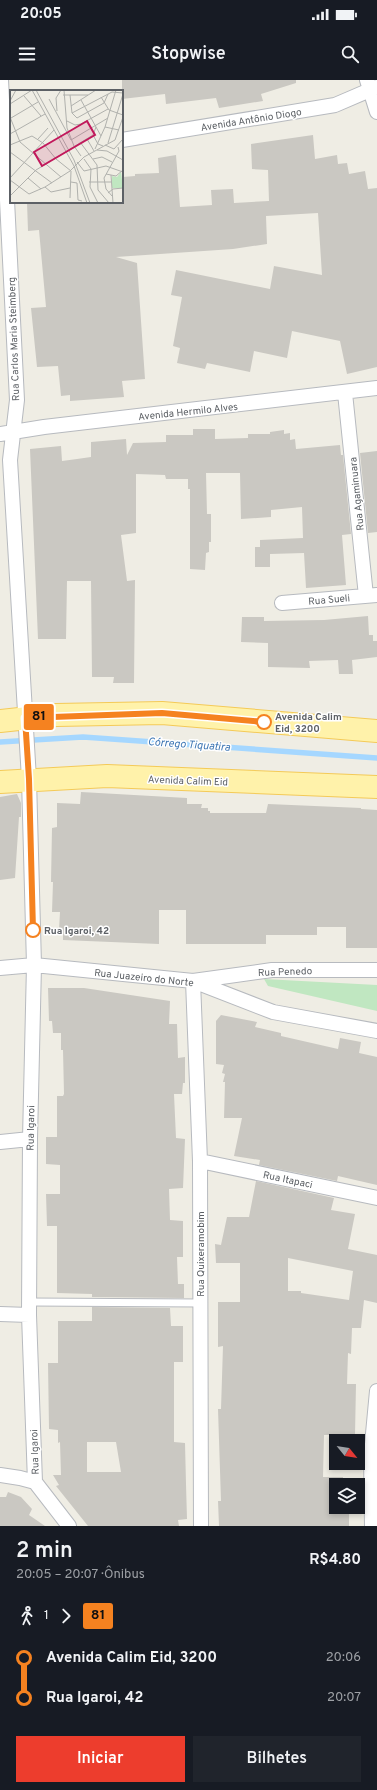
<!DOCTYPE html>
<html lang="pt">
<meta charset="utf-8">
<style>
:root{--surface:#171b24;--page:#20242c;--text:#f1f3f6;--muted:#9ea1a6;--accent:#ed3d2d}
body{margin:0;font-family:Overpass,sans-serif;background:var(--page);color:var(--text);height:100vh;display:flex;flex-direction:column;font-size:15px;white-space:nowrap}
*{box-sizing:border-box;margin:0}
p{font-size:13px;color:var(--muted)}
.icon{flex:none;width:22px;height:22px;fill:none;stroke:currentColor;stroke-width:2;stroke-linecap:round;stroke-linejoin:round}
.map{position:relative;height:1446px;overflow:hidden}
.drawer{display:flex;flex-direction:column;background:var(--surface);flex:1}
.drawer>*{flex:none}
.badge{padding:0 8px;border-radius:3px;font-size:14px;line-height:26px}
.needle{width:26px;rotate:120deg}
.fabs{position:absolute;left:329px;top:1354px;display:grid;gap:8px}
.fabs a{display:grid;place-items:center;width:36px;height:36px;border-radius:0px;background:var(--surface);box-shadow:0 2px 6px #0003;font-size:20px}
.map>.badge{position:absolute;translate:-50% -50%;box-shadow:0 0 0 2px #fff}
.legs{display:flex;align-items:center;gap:6px;height:44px;padding:0 16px;font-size:13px}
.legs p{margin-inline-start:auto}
.headline{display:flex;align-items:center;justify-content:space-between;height:68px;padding:0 16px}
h1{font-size:22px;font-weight:600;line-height:30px}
.button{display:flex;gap:8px;margin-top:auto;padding:8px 16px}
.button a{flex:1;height:46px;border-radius:0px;background:var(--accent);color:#fff;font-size:16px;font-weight:600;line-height:46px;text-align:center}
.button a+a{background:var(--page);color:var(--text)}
ul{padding:0 16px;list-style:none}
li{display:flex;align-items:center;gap:14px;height:40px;font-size:15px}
li i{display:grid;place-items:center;width:6px;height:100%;margin:0 5px;background:currentColor}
li i::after{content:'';width:10px;height:10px;margin:-5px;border:3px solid;border-radius:50%;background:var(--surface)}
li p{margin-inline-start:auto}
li:first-child i{background:linear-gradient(#0000 50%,currentColor 0)}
li:last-child i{background:linear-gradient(currentColor 50%,#0000 0)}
.status{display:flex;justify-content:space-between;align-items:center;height:28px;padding:0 20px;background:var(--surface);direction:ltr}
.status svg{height:11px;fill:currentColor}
header{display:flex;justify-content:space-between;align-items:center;height:52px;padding:0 16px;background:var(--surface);font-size:18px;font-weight:600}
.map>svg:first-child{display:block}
.green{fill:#c0e7c1}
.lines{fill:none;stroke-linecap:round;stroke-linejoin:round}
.stream{stroke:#a5d7ff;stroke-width:5.5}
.building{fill:#cac8c2;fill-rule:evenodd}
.service-casing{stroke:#b7babf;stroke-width:9}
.minor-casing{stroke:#b7babf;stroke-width:16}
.primary-casing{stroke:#f4ca58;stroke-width:24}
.service{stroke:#fff;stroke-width:7}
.minor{stroke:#fff;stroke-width:14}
.primary{stroke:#fff2aa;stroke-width:22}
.line-1-casing{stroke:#fff;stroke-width:9}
.line-1{stroke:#f58220;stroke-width:6}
.stop-1-dot{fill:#fff;stroke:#f58220;stroke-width:2}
.labels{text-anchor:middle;stroke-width:3;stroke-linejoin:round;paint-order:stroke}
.street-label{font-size:10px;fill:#5c6065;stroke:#fff}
.stop-label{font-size:10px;font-weight:bold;fill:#5c6065;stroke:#fff;text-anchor:start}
.water-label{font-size:11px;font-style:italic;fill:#3f77b4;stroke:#fff}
.inset-road{fill:none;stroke:#b0b1ad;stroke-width:1}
.view{fill:#c2185b;fill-opacity:0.15;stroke:#c2185b;stroke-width:2}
.inset-edge{fill:none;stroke:#5c6065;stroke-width:2}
</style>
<div class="status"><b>20:05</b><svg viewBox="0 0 49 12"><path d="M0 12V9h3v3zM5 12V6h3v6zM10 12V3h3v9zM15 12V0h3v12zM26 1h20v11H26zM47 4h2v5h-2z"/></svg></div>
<header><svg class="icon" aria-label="menu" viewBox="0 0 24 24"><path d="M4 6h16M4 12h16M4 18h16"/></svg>Stopwise<svg class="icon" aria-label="search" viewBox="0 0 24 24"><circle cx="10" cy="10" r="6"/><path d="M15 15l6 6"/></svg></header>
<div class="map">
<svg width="377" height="1446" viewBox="0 0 377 1446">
<rect width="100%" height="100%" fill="#efede4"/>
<!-- green -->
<path class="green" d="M 264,899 L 377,905 L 377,931 L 268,906 Z"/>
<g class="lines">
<!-- stream -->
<path class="stream" d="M 0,662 L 83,657 L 377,678"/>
</g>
<!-- building -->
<path class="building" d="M 122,0 L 296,0 L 296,3 L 261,14 L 263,21 L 219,28 L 216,18 L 166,24 L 165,14 L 122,19 Z
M 313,55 L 315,79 L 337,75 L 338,84 L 347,83 L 349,94 L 365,91 L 368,109 L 377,108 L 377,287 L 347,294 L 340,261 L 292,251 L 287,278 L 254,271 L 250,292 L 207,283 L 205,289 L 177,283 L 180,268 L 173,266 L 182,217 L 171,215 L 176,190 L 270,209 L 274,186 L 322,195 L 318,133 L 266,136 L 267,164 L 233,169 L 116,177 L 137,183 L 145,299 L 122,301 L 124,317 L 70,321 L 70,315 L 61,316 L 58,286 L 37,287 L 31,228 L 46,227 L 39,150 L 28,151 L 27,122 L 124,122 L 123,97 L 135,96 L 135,94 L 159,93 L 158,78 L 176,75 L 180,127 L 212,125 L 211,110 L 233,109 L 234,123 L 269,121 L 268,90 L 252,89 L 251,64 Z
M 193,349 L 215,349 L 215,359 L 248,358 L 248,354 L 270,354 L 270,352 L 284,350 L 284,354 L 290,353 L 290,360 L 295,359 L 296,369 L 340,365 L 341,375 L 343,375 L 351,454 L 342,455 L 346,505 L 306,508 L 304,473 L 270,474 L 270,487 L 255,487 L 255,467 L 260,467 L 260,460 L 303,458 L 302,427 L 271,430 L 271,437 L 241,439 L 240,393 L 206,393 L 207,434 L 211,434 L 211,462 L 209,462 L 209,472 L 206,473 L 205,490 L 190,489 L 190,409 L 188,409 L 188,399 L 166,399 L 165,395 L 136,394 L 136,453 L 121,455 L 127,501 L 135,500 L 134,603 L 113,603 L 114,597 L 92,597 L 91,501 L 67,501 L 66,559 L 38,559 L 30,369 L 61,366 L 62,381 L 77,379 L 91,377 L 91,362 L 126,359 L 127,375 L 133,363 L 166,362 L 166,355 L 193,355 Z
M 377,371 L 377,452 L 368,453 L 360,373 Z
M 368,536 L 369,555 L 373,555 L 373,561 L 377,561 L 377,577 L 352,580 L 353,594 L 339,594 L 338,580 L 309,581 L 310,588 L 268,587 L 268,563 L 241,562 L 242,537 L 264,537 L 264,541 L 324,540 Z
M 81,712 L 187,718 L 187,724 L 202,724 L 201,728 L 208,728 L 208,731 L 210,731 L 210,733 L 266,733 L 268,724 L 361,728 L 361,729 L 377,730 L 377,868 L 346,868 L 346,847 L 317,847 L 317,855 L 266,855 L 266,864 L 186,864 L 186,830 L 159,830 L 159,864 L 63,860 L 63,850 L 59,850 L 60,832 L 52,832 L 53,802 L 51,802 L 52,748 L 57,747 L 57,723 L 80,724 Z
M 17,714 L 21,723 L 21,737 L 19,737 L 15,798 L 0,800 L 0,717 Z
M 48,908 L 84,908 L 170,921 L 169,944 L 177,944 L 178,978 L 185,977 L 185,1003 L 183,1003 L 182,1014 L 174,1014 L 176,1058 L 185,1059 L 183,1108 L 169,1109 L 170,1140 L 183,1141 L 183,1177 L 177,1177 L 178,1204 L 184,1204 L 184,1218 L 92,1217 L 92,1214 L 57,1213 L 57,1146 L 47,1146 L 46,1114 L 60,1114 L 60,1085 L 46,1084 L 46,1057 L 57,1057 L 57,1016 L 63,1016 L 64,1014 L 63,970 L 61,970 L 61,953 L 53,953 L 52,941 L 49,941 Z
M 221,935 L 257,942 L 255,947 L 281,953 L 281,956 L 338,969 L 340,958 L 361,962 L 359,973 L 377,977 L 377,1105 L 338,1096 L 337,1101 L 259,1085 L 260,1080 L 234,1076 L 242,1038 L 224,1038 L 225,1002 L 223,1002 L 225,994 L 222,993 L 224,985 L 216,984 L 216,941 Z
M 256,1101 L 334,1118 L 331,1130 L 355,1134 L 348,1169 L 377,1175 L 377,1223 L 364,1220 L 361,1248 L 352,1248 L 351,1274 L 348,1273 L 347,1304 L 356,1304 L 355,1355 L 324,1355 L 323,1397 L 343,1397 L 343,1405 L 336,1405 L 336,1427 L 349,1427 L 349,1446 L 219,1446 L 218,1421 L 221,1421 L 218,1329 L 221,1329 L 223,1266 L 218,1267 L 218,1222 L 240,1222 L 240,1183 L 216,1183 L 215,1164 L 221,1165 L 227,1137 L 249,1137 ZM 288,1178 L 353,1191 L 349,1220 L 301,1213 L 301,1211 L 288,1211 Z
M 92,1227 L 170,1228 L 171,1246 L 183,1246 L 183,1282 L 174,1282 L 174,1362 L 185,1363 L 186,1404 L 187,1439 L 178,1440 L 179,1446 L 88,1446 L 56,1406 L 59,1405 L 53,1395 L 61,1395 L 60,1362 L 58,1363 L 58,1350 L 49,1349 L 48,1283 L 58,1283 L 58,1241 L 92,1241 ZM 87,1362 L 116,1362 L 121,1392 L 87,1392 Z
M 8,1412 L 21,1417 L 32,1429 L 29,1435 L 45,1446 L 0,1446 L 0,1417 L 6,1417 Z"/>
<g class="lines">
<defs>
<path id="service" d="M 30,1222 L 200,1223"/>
<path id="minor" d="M 1,0 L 17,320 L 10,380 L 29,699 L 34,885 L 30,1059 L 29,1235 L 35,1402 L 69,1446
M 367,0 L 377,32
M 122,60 L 335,25 L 377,7
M 345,313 L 366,516
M 0,354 L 44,347 L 377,308
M 282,523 L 377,515
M 0,888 L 34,885 L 193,901 L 273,932 L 377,951
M 0,1062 L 30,1059
M 200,1081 L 377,1118
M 0,1234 L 29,1235
M 0,1395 L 20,1398 L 35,1402
M 201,1446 L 200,1081 L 193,901 L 272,890 L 377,890
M 372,1446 L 371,1375 L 377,1311"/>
<path id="primary" d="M 0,641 L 56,635 L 162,633 L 377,651
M 0,702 L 107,696 L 377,707"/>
</defs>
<!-- service casing -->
<use href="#service" class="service-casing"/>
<!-- minor casing -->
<use href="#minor" class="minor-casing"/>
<!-- primary casing -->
<use href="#primary" class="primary-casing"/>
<!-- service -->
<use href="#service" class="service"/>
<!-- minor -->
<use href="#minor" class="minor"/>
<!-- primary -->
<use href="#primary" class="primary"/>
</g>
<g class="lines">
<defs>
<path id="line-1" d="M 33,850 L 29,699 L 25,638 L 162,633 L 264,642"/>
</defs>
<!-- line-1 casing -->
<use href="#line-1" class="line-1-casing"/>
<!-- line-1 -->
<use href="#line-1" class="line-1"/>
</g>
<!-- markers -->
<g class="stop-1-dot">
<circle cx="264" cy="642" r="7"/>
<circle cx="33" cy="850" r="7"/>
</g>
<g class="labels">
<!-- street labels -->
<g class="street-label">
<text transform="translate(251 39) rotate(-9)" y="4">Avenida Antônio Diogo</text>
<text transform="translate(13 259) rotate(-92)" y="4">Rua Carlos Maria Steimberg</text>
<text transform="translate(188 331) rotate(-6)" y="4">Avenida Hermilo Alves</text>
<text transform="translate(356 414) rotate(-96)" y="4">Rua Agaminuara</text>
<text transform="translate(329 519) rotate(-5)" y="4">Rua Sueli</text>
<text transform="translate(188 700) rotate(2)" y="4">Avenida Calim Eid</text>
<text transform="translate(285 891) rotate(-2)" y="4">Rua Penedo</text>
<text transform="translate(144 897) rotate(6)" y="4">Rua Juazeiro do Norte</text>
<text transform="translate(30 1048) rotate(-89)" y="4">Rua Igaroi</text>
<text transform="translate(288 1099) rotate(12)" y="4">Rua Itapaci</text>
<text transform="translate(200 1174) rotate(-90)" y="4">Rua Quixeramobim</text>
<text transform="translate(34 1372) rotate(-92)" y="4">Rua Igaroi</text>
</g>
<!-- stop labels -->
<g class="stop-label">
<text x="275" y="640">Avenida Calim<tspan x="275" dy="12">Eid, 3200</tspan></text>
<text x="44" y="854">Rua Igaroi, 42</text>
</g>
<!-- water labels -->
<g class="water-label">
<text transform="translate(189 664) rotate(4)" y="4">Córrego Tiquatira</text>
</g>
</g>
<!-- overview -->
<g transform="translate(10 10)">
<rect width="113" height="113" fill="#efede4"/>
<path d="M 111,82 L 113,98 L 102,98 L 102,86 L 107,87 Z" fill="#c0e7c1"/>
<path class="inset-road" d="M 22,0 L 64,76 L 77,113M 26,0 L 64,70 L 80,113M 54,0 L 57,38 L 64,56 L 71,66M 53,5 L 78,5M 60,5 L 62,23 L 67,28 L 94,13 L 98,4M 14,6 L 31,26M 91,7 L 99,20 L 113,25M 39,9 L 61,50 L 98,28M 71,10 L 91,46M 0,11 L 6,0M 0,14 L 22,0M 61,16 L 86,0M 47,21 L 46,8 L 51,0M 62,23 L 102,2 L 113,3M 0,27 L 10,52 L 51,87M 1,28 L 28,12M 57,31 L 65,35 L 71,34 L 98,19M 95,37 L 109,40M 0,44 L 35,24M 83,45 L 88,54 L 93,56M 28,49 L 38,38M 77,49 L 84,61M 70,52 L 87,75 L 88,100 L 99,113M 98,53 L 113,4M 0,55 L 22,46 L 33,53 L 46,69 L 61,81 L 60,108M 95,55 L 104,59 L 113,49M 85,59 L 95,37 L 106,0M 87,60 L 97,61 L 113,70M 0,62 L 42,93M 74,69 L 81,79 L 80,97 L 88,113M 83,69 L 92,67 L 102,72M 67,72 L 74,81 L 96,76 L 113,82M 96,84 L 106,86 L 113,80M 101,85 L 103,113M 0,88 L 44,40M 18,88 L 31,99M 0,90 L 19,104M 61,92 L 67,93 L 68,110 L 72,111M 79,92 L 101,92M 35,97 L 41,102 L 60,98M 98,103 L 103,99 L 113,98M 19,104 L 35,97 L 60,81 L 74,67 L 105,50 L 113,27M 0,106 L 26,80 L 83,45 L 86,37M 102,106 L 96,99 L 94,88 L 109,61 L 108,57"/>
<path class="view" d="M 77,31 L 85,45 L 32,76 L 24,62 Z"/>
<rect width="113" height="113" class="inset-edge"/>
</g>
</svg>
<div class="fabs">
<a><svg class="needle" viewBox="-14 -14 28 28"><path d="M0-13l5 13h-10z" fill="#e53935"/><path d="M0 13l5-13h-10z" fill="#9ea1a6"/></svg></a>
<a><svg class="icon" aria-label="layers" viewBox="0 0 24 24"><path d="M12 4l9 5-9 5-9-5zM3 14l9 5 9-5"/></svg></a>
</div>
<b class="badge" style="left:39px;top:637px;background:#f58220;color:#111">81</b>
</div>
<section class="drawer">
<div class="headline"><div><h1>2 min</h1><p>20:05 – 20:07 · Ônibus</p></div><b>R$4.80</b></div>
<div class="legs"><svg class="icon" aria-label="walk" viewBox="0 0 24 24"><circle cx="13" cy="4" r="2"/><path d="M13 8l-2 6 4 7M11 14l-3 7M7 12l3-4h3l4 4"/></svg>1<svg class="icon" aria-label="forward" viewBox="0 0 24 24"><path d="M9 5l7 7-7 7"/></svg><b class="badge" style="background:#f58220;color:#111">81</b></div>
<ul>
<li><i style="color:#f58220"></i><b>Avenida Calim Eid, 3200</b><p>20:06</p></li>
<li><i style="color:#f58220"></i><b>Rua Igaroi, 42</b><p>20:07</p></li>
</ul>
<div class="button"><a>Iniciar</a><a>Bilhetes</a></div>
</section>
